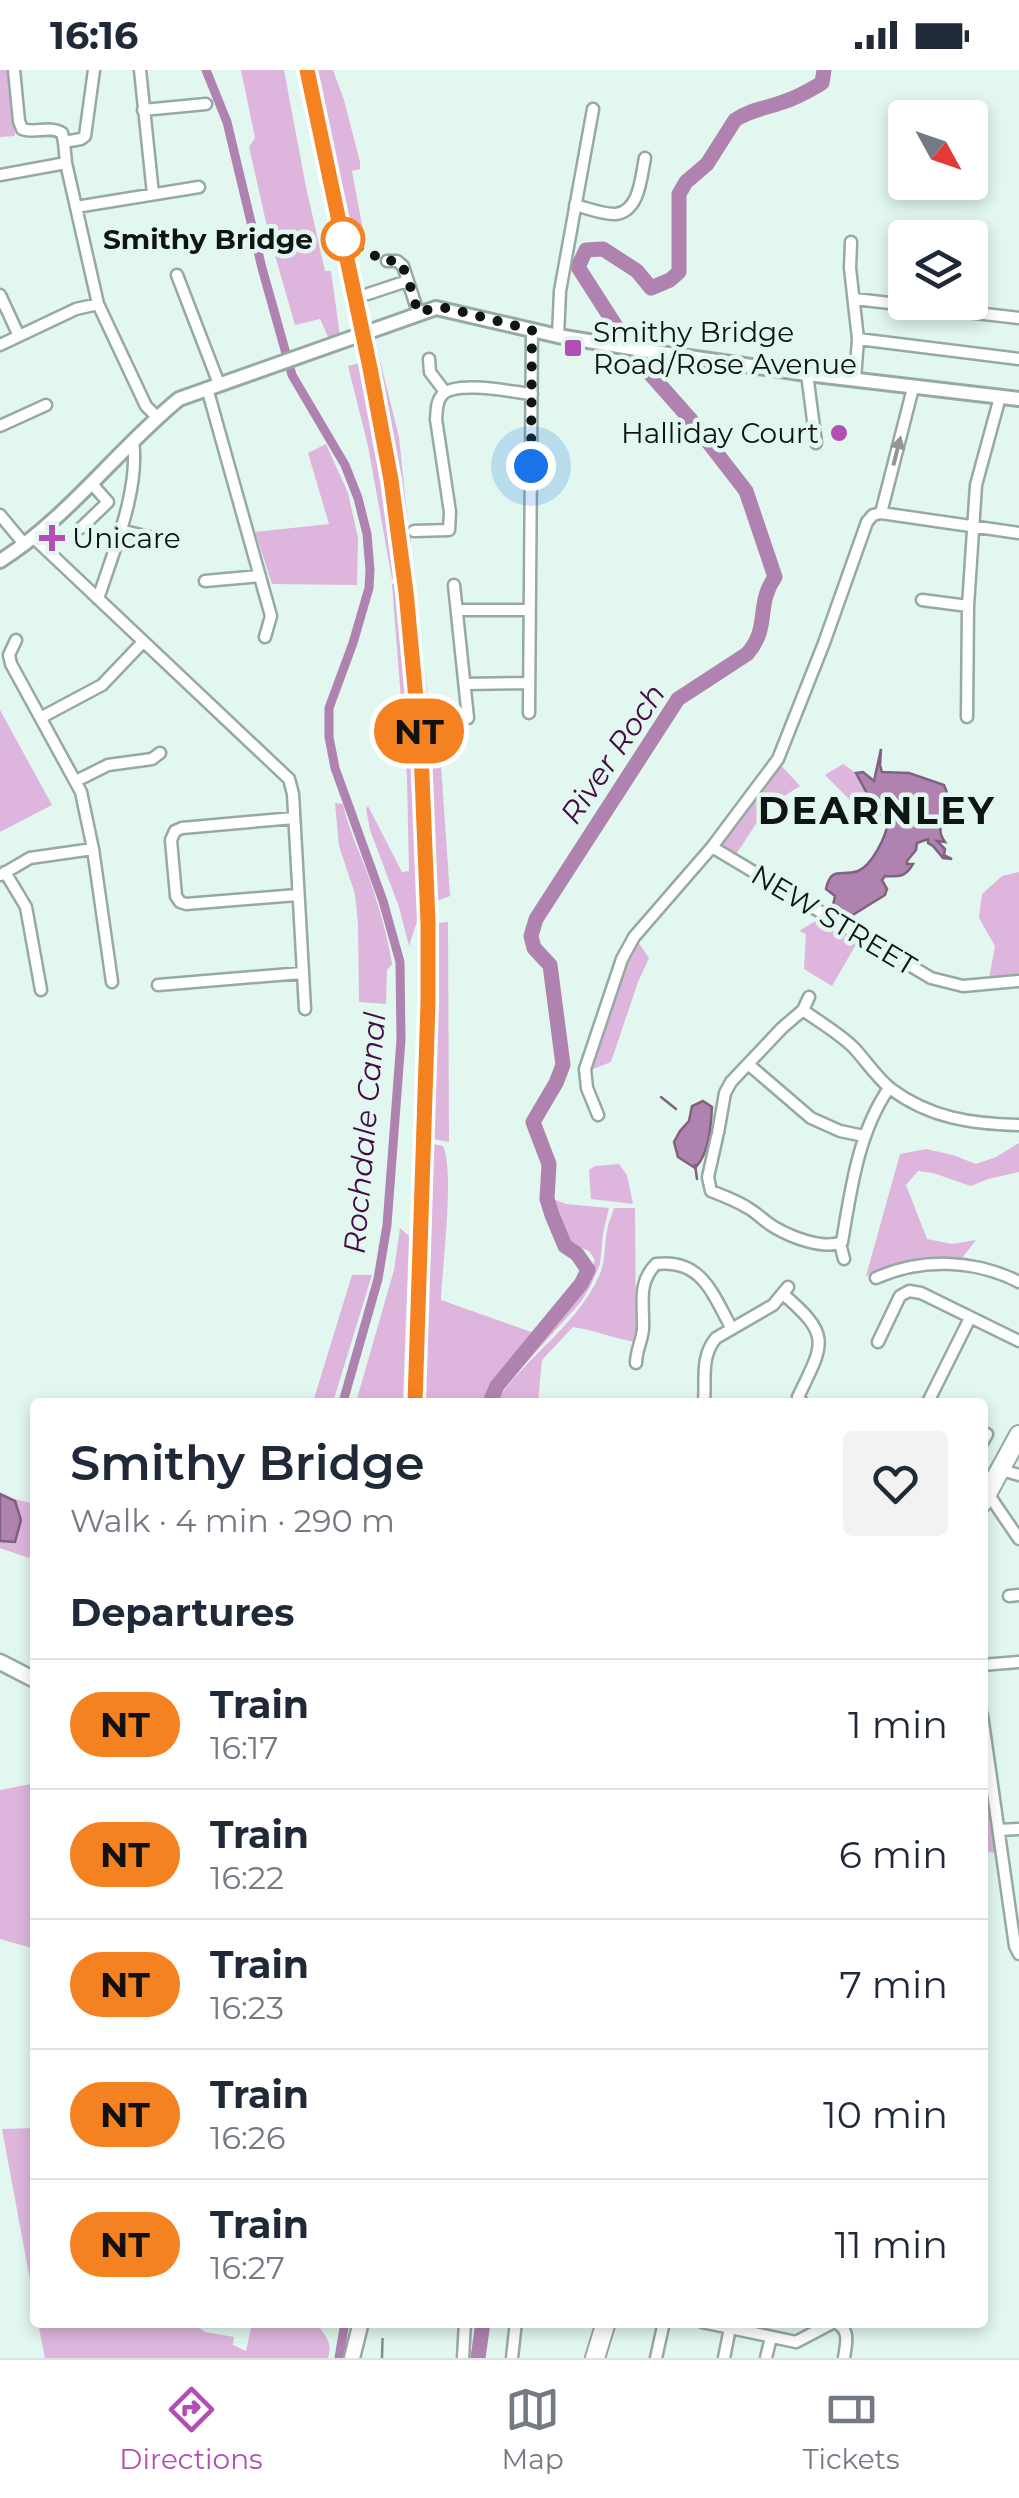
<!DOCTYPE html>
<meta charset="utf-8">
<style>
:root{--surface:#fff;--page:#f2f2f3;--text:#1f2937;--muted:#747a83;--line:#e0e1e3;--accent:#b34fb4}
body{margin:0;font-family:Montserrat,sans-serif;background:var(--page);color:var(--text);height:100vh;display:flex;flex-direction:column;font-size:38px;white-space:nowrap}
*{box-sizing:border-box;margin:0}
p{font-size:32px;color:var(--muted)}
.icon{flex:none;width:55px;height:55px;fill:none;stroke:currentColor;stroke-width:2;stroke-linecap:round;stroke-linejoin:round}
.map{position:relative;flex:1;overflow:hidden}
.panel{position:absolute;left:30px;top:1328px;width:958px;height:930px;display:flex;flex-direction:column;background:var(--surface);border-radius:10px;box-shadow:0 5px 15px #0003}
.panel>*{flex:none}
.badge{padding:0 20px;border-radius:32px;font-size:35px;line-height:65px}
.needle{width:65px;rotate:130deg}
.fabs{position:absolute;left:888px;top:30px;display:grid;gap:20px}
.fabs a{display:grid;place-items:center;width:100px;height:100px;border-radius:10px;background:var(--surface);box-shadow:0 5px 15px #0003;font-size:50px}
.you{position:absolute;width:50px;height:50px;margin:-25px;border:8px solid #fff;border-radius:50%;background:#1a73e8;box-shadow:0 0 0 15px #1a73e833}
.map>.badge{position:absolute;translate:-50% -50%;box-shadow:0 0 0 5px #fff}
h2{padding:0 40px;font-size:38px;line-height:90px}
.round{display:grid;place-items:center;flex:none;width:105px;height:105px;border-radius:10px;background:var(--page)}
.headline{display:flex;align-items:center;justify-content:space-between;height:170px;padding:0 40px}
h1{font-size:48px;font-weight:600;line-height:75px}
ul{padding:0;list-style:none}
li{display:flex;align-items:center;gap:30px;height:130px;padding:0 40px;border-top:2px solid var(--line)}
li div{flex:1}
li b{display:block;font-size:38px}
li em{font-style:normal}
li .badge{min-width:110px;font-weight:700;text-align:center}
.status{display:flex;justify-content:space-between;align-items:center;height:70px;padding:0 50px;background:var(--surface);direction:ltr}
.status svg{height:28px;fill:currentColor}
.tabs{display:flex;justify-content:space-around;align-items:center;height:140px;border-top:2px solid var(--line);background:var(--surface);font-size:28px;color:var(--muted)}
.tabs a{display:grid;justify-items:center;gap:5px}
.tabs .on{color:var(--accent)}
.map>svg:first-child{display:block}
.green{fill:#deb6dd}
.water{fill:#b082af;stroke:#7f6180;stroke-width:2.5}
.lines{fill:none;stroke-linecap:round;stroke-linejoin:round}
.stream{stroke:#7f6180;stroke-width:2.5}
.canal{stroke:#b082af;stroke-width:9}
.river{stroke:#b082af;stroke-width:15}
.minor-casing{stroke:#96a9a3;stroke-width:15}
.tertiary-casing{stroke:#96a9a3;stroke-width:18}
.secondary-casing{stroke:#96a9a3;stroke-width:19}
.trunk-casing{stroke:#96a9a3;stroke-width:22}
.minor{stroke:#fff;stroke-width:10}
.tertiary{stroke:#fff;stroke-width:12}
.secondary{stroke:#fff;stroke-width:14}
.trunk{stroke:#fff;stroke-width:18}
.rail{stroke:#808f89;stroke-width:2.5;stroke-dasharray:20 10;stroke-linecap:butt}
.oneway{fill:#939695}
.line-casing{stroke:#fff;stroke-width:22}
.line{stroke:#f58220;stroke-width:15}
.walk{stroke:#0e1513;stroke-width:10;stroke-dasharray:0 18}
.stop-dot{fill:#fff;stroke:#f58220;stroke-width:5}
.poi-dot{fill:#b34fb4;stroke:#e2f7ef;stroke-width:4}
.labels{text-anchor:middle;stroke-width:9;stroke-linejoin:round;paint-order:stroke}
.stop-label{font-size:28px;font-weight:bold;fill:#0e1513;stroke:#e2f7ef;text-anchor:end}
.poi-label{font-size:28px;fill:#0e1513;stroke:#e2f7ef;text-anchor:start}
.street-label{font-size:28px;fill:#0e1513;stroke:#e2f7ef}
.water-label{font-size:30px;font-style:italic;fill:#450a46;stroke:#e2f7ef}
.district-label{font-size:38px;font-weight:bold;letter-spacing:2.5px;fill:#0e1513;stroke:#e2f7ef}
</style>
<div class="status"><b>16:16</b><svg viewBox="0 0 49 12"><path d="M0 12V9h3v3zM5 12V6h3v6zM10 12V3h3v9zM15 12V0h3v12zM26 1h20v11H26zM47 4h2v5h-2z"/></svg></div>
<div class="map">
<svg width="1019" height="2288" viewBox="0 0 1019 2288">
<rect width="100%" height="100%" fill="#e2f7ef"/>
<!-- green -->
<path class="green" d="M 0,0 L 9,0 L 15,66 L 0,67 Z
M 241,0 L 284,0 L 306,117 L 325,201 L 331,201 L 340,266 L 329,269 L 320,249 L 295,255 L 268,161 L 249,77 L 255,68 Z
M 312,0 L 333,0 L 344,30 L 360,92 L 360,99 L 352,101 L 364,166 L 348,169 L 328,55 Z
M 375,270 L 399,367 L 408,455 L 411,463 L 410,506 L 408,507 L 390,383 L 370,272 Z
M 360,293 L 397,508 L 392,509 L 368,376 L 348,296 Z
M 326,374 L 348,423 L 358,468 L 357,515 L 272,514 L 255,462 L 329,454 L 308,383 Z
M 397,512 L 414,689 L 419,799 L 419,845 L 409,876 L 399,837 L 370,760 L 366,739 L 368,736 L 402,802 L 409,801 L 407,708 L 392,514 Z
M 408,516 L 414,516 L 430,646 L 438,651 L 450,826 L 431,833 L 424,645 Z
M 0,640 L 52,735 L 0,762 Z
M 779,693 L 800,716 L 767,737 L 737,783 L 783,814 L 723,781 L 721,776 L 723,768 Z
M 843,694 L 856,703 L 866,724 L 854,734 L 825,705 Z
M 335,733 L 343,734 C 349,763 363,788 372,816 C 380,841 388,868 392,894 L 387,900 L 386,934 L 359,932 L 358,855 L 355,824 L 339,776 Z
M 1019,802 L 1019,906 L 989,909 L 995,876 L 979,848 L 982,824 L 1002,806 Z
M 431,847 L 439,853 L 448,852 L 449,1072 L 427,1068 Z
M 819,849 L 835,862 L 858,871 L 832,916 L 804,899 L 806,864 L 799,861 Z
M 636,869 L 649,888 L 638,912 L 611,992 L 588,1001 L 629,882 Z
M 427,1073 L 443,1076 C 455,1102 442,1196 441,1230 L 534,1263 L 496,1307 L 484,1332 L 421,1332 Z
M 1019,1073 L 1019,1102 L 988,1109 L 971,1116 L 933,1103 L 918,1101 L 906,1115 L 927,1169 L 952,1174 L 976,1170 L 959,1192 L 894,1197 L 866,1206 L 900,1084 L 926,1079 L 953,1085 L 976,1094 L 996,1087 Z
M 619,1094 L 627,1105 L 633,1134 L 591,1129 L 589,1100 L 595,1096 Z
M 548,1127 L 566,1134 L 609,1138 L 603,1164 L 600,1194 L 590,1217 L 580,1233 L 505,1316 L 492,1332 L 501,1316 C 534,1276 576,1238 595,1190 L 589,1181 L 565,1171 Z
M 614,1138 L 635,1138 L 636,1272 C 614,1269 595,1260 573,1257 L 542,1290 L 538,1332 L 496,1332 C 525,1287 576,1257 599,1206 C 606,1191 604,1176 607,1161 C 608,1153 612,1145 614,1138 Z
M 400,1158 L 409,1166 L 403,1332 L 356,1332 L 394,1200 Z
M 352,1205 L 372,1205 L 333,1332 L 313,1332 Z
M 14,1429 L 35,1434 L 35,1466 L 29,1488 L 0,1478 L 0,1471 L 15,1472 L 21,1450 Z
M 983,1691 L 995,1783 L 983,1781 Z
M 31,1714 L 35,1716 L 35,1879 L 0,1869 L 0,1720 Z
M 35,2058 L 35,2237 L 2,2059 Z
M 38,2253 L 193,2253 L 205,2262 L 234,2267 L 233,2275 L 246,2281 L 252,2253 L 316,2253 C 325,2265 333,2272 328,2288 L 45,2288 Z"/>
<!-- water -->
<path class="water" d="M 881,679 L 880,695 L 882,702 L 909,703 L 944,715 C 958,745 930,751 945,772 L 937,771 L 945,779 L 944,785 L 952,789 L 943,788 L 933,776 L 928,773 L 928,769 L 917,773 L 916,780 L 907,791 L 907,794 L 913,794 C 906,807 899,807 885,806 L 882,810 L 887,819 L 885,825 L 851,846 L 843,846 L 833,835 L 835,826 L 826,819 C 831,795 842,807 858,801 C 872,795 886,767 888,752 L 875,738 L 856,703 L 863,702 L 874,711 Z
M 703,1031 L 712,1037 C 711,1057 709,1084 695,1098 L 678,1087 L 674,1072 L 680,1061 L 689,1051 L 692,1036 Z
M 0,1424 L 15,1431 L 21,1450 L 15,1472 L 0,1471 Z"/>
<g class="lines">
<!-- stream -->
<path class="stream" d="M 674,371 L 681,362 L 686,346
M 661,1027 L 676,1039
M 695,1095 L 697,1109"/>
<!-- canal -->
<path class="canal" d="M 206,0 L 227,52 L 262,198 L 292,305 L 345,395 L 358,428 L 367,464 L 370,500 L 369,518 L 353,573 L 329,638 L 329,667 L 335,698 L 383,831 L 400,892 L 401,970 L 387,1155 L 378,1209 L 343,1332
M 339,2288 L 345,2252"/>
<!-- river -->
<path class="river" d="M 490,1332 L 497,1316 L 581,1214 L 588,1200 L 577,1184 L 565,1176 L 552,1145 L 547,1129 L 549,1094 L 533,1052 L 556,1013 L 563,995 L 550,895 L 534,878 L 531,866 L 536,849 L 678,629 L 747,584 C 771,557 755,535 775,507 L 746,421 L 691,350 L 637,289 L 578,197 L 586,180 L 603,179 L 637,201 L 651,218 L 670,210 L 679,202 L 679,124 L 686,112 L 707,94 L 735,50 C 749,40 767,38 783,32 C 797,28 810,20 822,13 L 824,0
M 478,2288 L 483,2252"/>
<defs>
<path id="minor" d="M 14,0 L 19,51 L 22,59 C 35,64 50,55 62,63 L 64,72
M 94,0 L 85,66 L 81,69 L 64,72 L 66,93 L 98,234 L 146,336 L 157,347
M 140,0 L 153,124
M 143,40 L 206,34
M 0,105 L 66,93
M 575,135 C 587,138 604,145 616,144 C 640,141 641,106 645,88
M 76,137 L 199,117
M 948,168 L 949,162
M 851,172 L 850,198 L 858,269 L 855,309
M 387,191 L 397,191 L 403,196 L 418,242
M 177,205 L 219,314
M 368,224 L 407,211
M 0,225 L 19,266
M 855,229 L 1019,248
M 558,266 L 560,221 L 593,39
M 858,269 L 1019,289
M 0,275 L 76,239 L 98,234
M 429,289 L 430,302 L 445,322
M 807,304 L 816,373
M 207,318 L 271,546 L 265,567
M 0,356 L 46,335
M 881,443 L 1019,463
M 881,443 L 913,318
M 0,445 L 25,475
M 81,458 L 108,432 L 91,413
M 120,460 L 174,473
M 414,461 L 449,460 L 450,442 L 436,349 C 437,340 436,332 442,325 C 456,310 513,322 532,324
M 34,468 L 289,709 L 293,724 L 305,939
M 205,511 L 260,506
M 454,515 L 468,648
M 98,529 C 113,482 140,420 133,371
M 922,530 L 968,536
M 457,540 L 530,540
M 16,570 L 9,585 L 11,594 L 81,722 L 93,779 L 112,912
M 465,614 L 529,613
M 529,643 L 532,259
M 42,647 L 102,615 L 143,572
M 967,647 L 968,536 L 976,415 L 1000,327
M 76,711 L 108,695 L 152,689 L 160,683
M 294,748 L 182,758 L 175,761 L 171,770 L 176,826 L 180,832 L 186,834 L 297,825
M 712,777 L 931,908 L 963,916 L 1019,911
M 5,802 L 26,837 L 41,920
M 1,805 L 30,788 L 93,779
M 158,915 L 302,903
M 803,940 C 819,952 839,963 854,978 C 866,991 877,1008 891,1019 C 930,1048 972,1054 1019,1055
M 748,994 L 811,1048 L 840,1061 L 864,1066
M 598,1045 L 587,1018 L 585,999 L 622,889 L 634,867 L 712,777 L 778,689 L 824,573 L 867,452 L 873,445 L 881,443
M 718,1063 L 725,1023 L 731,1012 L 782,958 L 803,940 L 809,927
M 717,1067 L 708,1107 L 711,1121 C 724,1126 737,1131 748,1138 C 757,1143 764,1151 774,1157 C 791,1167 823,1180 842,1172 C 851,1119 858,1063 889,1018
M 840,1173 L 844,1189
M 876,1208 C 921,1188 974,1189 1019,1212
M 783,1224 C 832,1266 824,1273 798,1327 L 802,1332
M 878,1272 L 900,1226 L 909,1221 L 921,1223 L 1019,1271
M 636,1293 C 636,1281 642,1271 643,1259 C 644,1234 637,1213 656,1194 C 702,1188 713,1225 732,1259
M 704,1332 C 706,1310 700,1287 716,1268 L 773,1235 L 788,1217
M 928,1332 L 970,1248
M 982,1373 L 987,1364
M 1002,1400 L 1019,1405
M 989,1425 L 1019,1469
M 1009,1526 L 1019,1525
M 982,1595 L 1019,1592
M 982,1645 L 1015,1876 L 1019,1884
M 999,1760 L 1019,1759
M 702,2252 L 796,2272 L 834,2252
M 835,2252 C 851,2260 846,2273 844,2288
M 463,2288 L 465,2252
M 512,2288 L 516,2252
M 656,2288 L 664,2252
M 724,2288 L 731,2253
M 766,2288 L 771,2267"/>
<path id="tertiary" d="M 0,491 C 68,448 117,380 179,329 L 436,238 L 558,266 L 661,283 L 807,304 L 1019,329"/>
<path id="secondary" d="M 0,1592 L 35,1610
M 352,2288 L 361,2252"/>
<path id="trunk" d="M 982,1433 L 1019,1365
M 595,2288 L 606,2252"/>
</defs>
<!-- minor casing -->
<use href="#minor" class="minor-casing"/>
<!-- tertiary casing -->
<use href="#tertiary" class="tertiary-casing"/>
<!-- secondary casing -->
<use href="#secondary" class="secondary-casing"/>
<!-- trunk casing -->
<use href="#trunk" class="trunk-casing"/>
<!-- minor -->
<use href="#minor" class="minor"/>
<!-- tertiary -->
<use href="#tertiary" class="tertiary"/>
<!-- secondary -->
<use href="#secondary" class="secondary"/>
<!-- trunk -->
<use href="#trunk" class="trunk"/>
<!-- rail -->
<path class="rail" d="M 307,0 L 370,298 L 391,410 L 406,522 L 421,682 L 429,852 L 415,1332
M 382,2288 L 383,2252"/>
</g>
<!-- one-way arrows -->
<defs><path id="oneway-solid" d="M-6-.8H1V-3.2L6.5 0L1 3.2V.8H-6Z" transform="scale(2.5)"/></defs>
<use class="oneway" href="#oneway-solid" transform="translate(897 381) rotate(-76)"/>
<g class="lines">
<defs>
<path id="line" d="M 307,0 L 370,298 L 391,410 L 406,522 L 421,682 L 428,852 L 428,933 L 415,1332"/>
</defs>
<!-- line casing -->
<use href="#line" class="line-casing"/>
<!-- line -->
<use href="#line" class="line"/>
<!-- walk -->
<path class="walk" d="M 343,169 L 387,192 C 390,191 393,190 396,190 C 406,193 414,232 418,242 L 436,238 L 447,238 L 532,260 L 531,396"/>
</g>
<!-- markers -->
<circle class="stop-dot" cx="343" cy="169" r="20"/>
<g class="poi-dot">
<rect x="563" y="268" width="20" height="20" rx="5"/>
<circle cx="839" cy="363" r="10"/>
<path d="M47 453h10v10h10v10h-10v10h-10v-10h-10v-10h10z"/>
</g>
<g class="labels">
<!-- stop labels -->
<g class="stop-label">
<text x="313" y="179">Smithy Bridge</text>
</g>
<!-- poi labels -->
<g class="poi-label">
<text x="593" y="272">Smithy Bridge<tspan x="593" dy="32">Road/Rose Avenue</tspan></text>
<text x="819" y="373" text-anchor="end">Halliday Court</text>
<text x="72" y="478">Unicare</text>
</g>
<!-- street labels -->
<g class="street-label">
<text transform="translate(834 850) rotate(31)" y="10">NEW STREET</text>
</g>
<!-- water labels -->
<g class="water-label">
<text transform="translate(613 684) rotate(-56)" y="10">River Roch</text>
<text transform="translate(365 1063) rotate(-85)" y="10">Rochdale Canal</text>
</g>
<!-- district labels -->
<g class="district-label">
<text x="877" y="754">DEARNLEY</text>
</g>
</g>
</svg>
<div class="fabs">
<a><svg class="needle" viewBox="-14 -14 28 28"><path d="M0-13l5 13h-10z" fill="#e53935"/><path d="M0 13l5-13h-10z" fill="#747a83"/></svg></a>
<a><svg class="icon" aria-label="layers" viewBox="0 0 24 24"><path d="M12 4l9 5-9 5-9-5zM3 14l9 5 9-5"/></svg></a>
</div>
<div class="you" style="left:531px;top:396px"></div>
<b class="badge" style="left:419px;top:661px;background:#f58220;color:#111">NT</b>
<section class="panel">
<div class="headline"><div><h1>Smithy Bridge</h1><p>Walk · 4 min · 290 m</p></div><a class="round"><svg class="icon" aria-label="heart" viewBox="0 0 24 24"><path d="M12 20l-8-8c-3-5 5-10 8-4 3-6 11-1 8 4z"/></svg></a></div>
<h2>Departures</h2>
<ul>
<li><span class="badge" style="background:#f58220;color:#111">NT</span><div><b>Train</b><p>16:17</p></div><em>1 min</em></li>
<li><span class="badge" style="background:#f58220;color:#111">NT</span><div><b>Train</b><p>16:22</p></div><em>6 min</em></li>
<li><span class="badge" style="background:#f58220;color:#111">NT</span><div><b>Train</b><p>16:23</p></div><em>7 min</em></li>
<li><span class="badge" style="background:#f58220;color:#111">NT</span><div><b>Train</b><p>16:26</p></div><em>10 min</em></li>
<li><span class="badge" style="background:#f58220;color:#111">NT</span><div><b>Train</b><p>16:27</p></div><em>11 min</em></li>
</ul>
</section>
</div>
<nav class="tabs">
<a class="on"><svg class="icon" aria-label="directions" viewBox="0 0 24 24"><path d="M12 3l9 9-9 9-9-9zM9 14v-3h6M13 9l2 2-2 2"/></svg>Directions</a>
<a><svg class="icon" aria-label="map" viewBox="0 0 24 24"><path d="M3 6l6-2 6 2 6-2v14l-6 2-6-2-6 2zM9 4v14M15 6v14"/></svg>Map</a>
<a><svg class="icon" aria-label="tickets" viewBox="0 0 24 24"><path d="M3 7h18v10H3zM15 7v10"/></svg>Tickets</a>
</nav>
